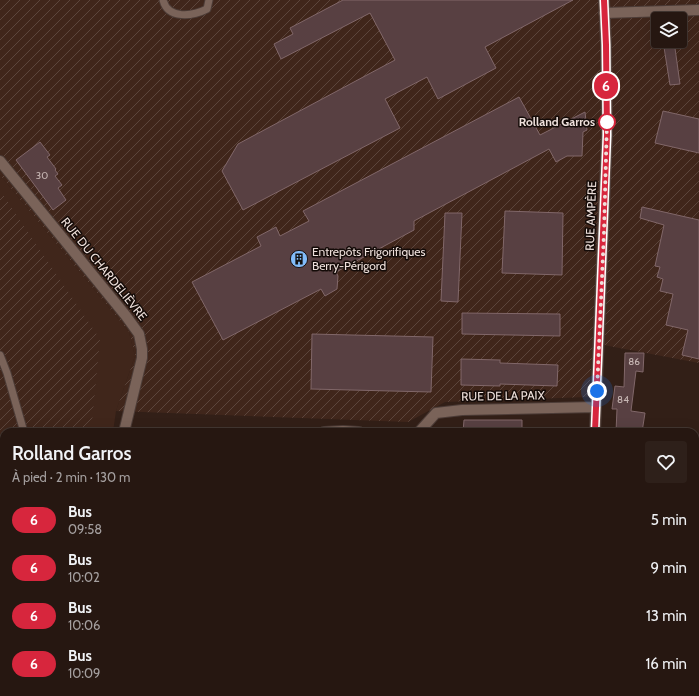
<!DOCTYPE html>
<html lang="fr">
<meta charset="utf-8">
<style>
:root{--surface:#261711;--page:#2e201a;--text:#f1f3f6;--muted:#a49f9f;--line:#423631}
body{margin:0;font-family:Cabin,sans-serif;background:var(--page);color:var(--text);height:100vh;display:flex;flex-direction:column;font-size:15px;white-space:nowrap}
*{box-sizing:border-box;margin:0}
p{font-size:13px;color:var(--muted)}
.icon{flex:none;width:22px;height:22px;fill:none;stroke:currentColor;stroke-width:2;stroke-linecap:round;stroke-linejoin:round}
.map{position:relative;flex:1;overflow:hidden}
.details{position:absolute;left:0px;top:428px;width:699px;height:268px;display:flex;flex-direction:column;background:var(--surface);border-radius:12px 12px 0 0;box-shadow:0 4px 16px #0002,0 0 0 1px var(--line)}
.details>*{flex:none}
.badge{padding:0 8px;border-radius:13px;font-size:14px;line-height:26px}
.tools{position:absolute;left:651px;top:12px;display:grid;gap:8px}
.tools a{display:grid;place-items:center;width:36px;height:36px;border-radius:4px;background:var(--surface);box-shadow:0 4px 16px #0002,0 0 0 1px var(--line);font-size:20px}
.you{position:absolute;width:20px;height:20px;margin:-10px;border:3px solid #fff;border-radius:50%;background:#1a73e8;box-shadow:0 0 0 6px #1a73e833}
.map>.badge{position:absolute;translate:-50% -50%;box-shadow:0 0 0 2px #fff}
.round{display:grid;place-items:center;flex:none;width:42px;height:42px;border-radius:4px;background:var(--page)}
.headline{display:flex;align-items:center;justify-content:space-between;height:68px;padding:0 12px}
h1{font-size:19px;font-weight:600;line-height:30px}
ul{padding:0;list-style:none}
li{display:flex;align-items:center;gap:12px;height:48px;padding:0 12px}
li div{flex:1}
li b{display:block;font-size:15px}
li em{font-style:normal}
li .badge{min-width:44px;font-weight:700;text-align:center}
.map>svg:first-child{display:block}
.built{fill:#40261b}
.industrial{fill:url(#industrial-furrows);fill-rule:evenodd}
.park{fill:url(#park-dots)}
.building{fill:#584042;stroke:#816769}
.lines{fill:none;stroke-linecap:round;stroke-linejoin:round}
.lane-casing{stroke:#4c3c37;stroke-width:9}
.street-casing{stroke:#4c3c37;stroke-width:12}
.path{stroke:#7a6962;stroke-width:2.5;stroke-dasharray:3 3;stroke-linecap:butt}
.lane{stroke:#7a6359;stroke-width:7}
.street{stroke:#7a6359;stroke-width:10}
.rail-casing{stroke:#93837c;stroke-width:4.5}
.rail{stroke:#140b08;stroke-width:3;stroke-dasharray:9;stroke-linecap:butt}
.line-casing{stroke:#fff;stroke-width:9}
.line{stroke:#d7263d;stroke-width:6}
.walk{stroke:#eee0db;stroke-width:4;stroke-dasharray:0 7.2}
.stop-dot{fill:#fff;stroke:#d7263d;stroke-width:2}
.labels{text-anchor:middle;stroke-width:3;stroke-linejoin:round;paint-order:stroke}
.number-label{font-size:10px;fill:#c8b8b5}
.stop-label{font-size:12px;font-weight:bold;fill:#eee0db;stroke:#140b08;text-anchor:end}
.street-label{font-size:12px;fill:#eee0db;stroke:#140b08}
.poi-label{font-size:12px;fill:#eee0db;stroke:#140b08;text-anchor:start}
</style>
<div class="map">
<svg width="699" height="696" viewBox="0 0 699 696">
<defs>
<pattern id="industrial-furrows" width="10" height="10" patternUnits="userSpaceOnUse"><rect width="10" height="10" fill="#40261b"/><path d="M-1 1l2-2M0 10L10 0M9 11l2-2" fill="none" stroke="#5c453c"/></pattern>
<pattern id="park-dots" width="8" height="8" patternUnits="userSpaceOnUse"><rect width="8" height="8" fill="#4c4924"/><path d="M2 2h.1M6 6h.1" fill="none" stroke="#666343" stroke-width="1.8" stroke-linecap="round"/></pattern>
</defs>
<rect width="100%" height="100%" fill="#321f17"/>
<!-- built -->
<path class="built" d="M 0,175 L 129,332 L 135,356 L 116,411 L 113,432 L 4,432 L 4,692 L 111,692 L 111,696 L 0,696 Z"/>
<!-- industrial -->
<path class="industrial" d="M 0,0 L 699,0 L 699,363 L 593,343 L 589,397 L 445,402 L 408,422 L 116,411 L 135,356 L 129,332 L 0,175 ZM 658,19 L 680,19 L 680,41 L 658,41 Z
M 0,190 L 100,339 L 91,432 L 4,432 L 4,549 L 0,539 Z"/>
<!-- park -->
<path class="park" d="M 699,614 L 699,696 L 683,696 L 684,692 L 695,692 L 695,629 Z"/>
<!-- building -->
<path class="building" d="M 343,0 L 573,0 L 485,47 L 496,68 L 438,99 L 427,77 L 385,99 L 400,128 L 243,210 L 222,171 L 238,144 L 395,60 L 370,13 L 281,59 L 274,44 L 293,34 L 290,28 Z
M 663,41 L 674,41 L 680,84 L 670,85 Z
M 519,97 L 540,135 L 585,112 L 587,130 L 583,132 L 582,156 L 567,156 L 556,162 L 549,149 L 414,221 L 414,230 L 336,272 L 338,276 L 337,289 L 325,296 L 321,289 L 223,340 L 192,282 L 261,246 L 257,237 L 276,227 L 280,236 L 309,221 L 303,211 Z
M 663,111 L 699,119 L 699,153 L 655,143 Z
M 40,142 L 50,155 L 47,157 L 56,169 L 55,170 L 58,174 L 55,176 L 62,185 L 58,188 L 66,200 L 53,210 L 16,160 Z
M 642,207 L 699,220 L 699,359 L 682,355 L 688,330 L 666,325 L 673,294 L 660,291 L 663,279 L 657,277 L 660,267 L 655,266 L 664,225 L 640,218 Z
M 505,211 L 563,213 L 562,275 L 502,273 Z
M 445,213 L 462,213 L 458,302 L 441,301 Z
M 462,313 L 560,314 L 560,336 L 462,334 Z
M 312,334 L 433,337 L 431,392 L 311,389 Z
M 625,353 L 644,353 L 643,372 L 636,371 L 631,411 L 645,413 L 642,432 L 616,432 L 617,409 L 612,409 L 615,386 L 624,387 Z
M 461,359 L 500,360 L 500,363 L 558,365 L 557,386 L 500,384 L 500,386 L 461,385 Z
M 464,420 L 522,420 L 522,432 L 463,432 Z"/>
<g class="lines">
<defs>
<path id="lane" d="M 163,0 C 168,20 193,16 207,9 L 209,0
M 0,355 L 7,373 L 24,432"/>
<path id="street" d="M 604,13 L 699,10
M 0,161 L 126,316 L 139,334 L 142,349 L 142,358 L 124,432
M 324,432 L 343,431 L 359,432
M 419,432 L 436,413 L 462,410 L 596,407
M 595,432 L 607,135 L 606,45 L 604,0
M 695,497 L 699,497
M 122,692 L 122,696
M 583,696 L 583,692"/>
</defs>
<!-- lane casing -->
<use href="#lane" class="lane-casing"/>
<!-- street casing -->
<use href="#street" class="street-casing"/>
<!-- path -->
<path class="path" d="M 695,623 L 699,624"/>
<!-- lane -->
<use href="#lane" class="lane"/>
<!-- street -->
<use href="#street" class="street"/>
<defs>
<path id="rail" d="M 0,624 L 4,634
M 0,643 L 4,653
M 20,692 L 21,696
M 28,692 L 29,696"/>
</defs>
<!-- rail casing -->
<use href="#rail" class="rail-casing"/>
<!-- rail -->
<use href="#rail" class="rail"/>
</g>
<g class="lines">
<defs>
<path id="line" d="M 595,432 L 607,135 L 606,45 L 604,0"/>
</defs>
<!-- line casing -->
<use href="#line" class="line-casing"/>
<!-- line -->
<use href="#line" class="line"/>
<!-- walk -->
<path class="walk" d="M 597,391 L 604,232 L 607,120 L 607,122"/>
</g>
<!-- icons -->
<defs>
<symbol id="building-disc" viewBox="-11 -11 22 22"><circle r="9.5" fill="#82bcfa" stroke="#140b08"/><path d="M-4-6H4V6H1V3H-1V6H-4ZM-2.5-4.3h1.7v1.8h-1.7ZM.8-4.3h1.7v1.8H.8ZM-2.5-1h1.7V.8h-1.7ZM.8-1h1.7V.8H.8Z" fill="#111"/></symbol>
</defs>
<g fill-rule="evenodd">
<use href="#building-disc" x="289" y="249" width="20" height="20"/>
</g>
<!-- markers -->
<circle class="stop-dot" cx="607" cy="122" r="8"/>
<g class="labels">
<!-- number labels -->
<g class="number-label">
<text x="42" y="179">30</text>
<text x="634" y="365">86</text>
<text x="623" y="403">84</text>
</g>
<!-- stop labels -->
<g class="stop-label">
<text x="595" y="126">Rolland Garros</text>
</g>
<!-- street labels -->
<g class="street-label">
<text transform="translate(591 216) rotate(-88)" y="4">RUE AMPÈRE</text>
<text transform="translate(104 269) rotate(51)" y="4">RUE DU CHARDELIÈVRE</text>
<text transform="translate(503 396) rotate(-1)" y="4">RUE DE LA PAIX</text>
</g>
<!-- poi labels -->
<g class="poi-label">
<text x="312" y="256">Entrepôts Frigorifiques<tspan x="312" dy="14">Berry-Périgord</tspan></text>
</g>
</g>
</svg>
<div class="tools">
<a><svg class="icon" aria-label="layers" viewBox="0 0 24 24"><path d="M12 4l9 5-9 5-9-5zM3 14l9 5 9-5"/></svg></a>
</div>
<div class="you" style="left:597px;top:391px"></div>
<b class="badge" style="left:606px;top:86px;background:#d7263d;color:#fff">6</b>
<section class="details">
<div class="headline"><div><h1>Rolland Garros</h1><p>À pied · 2 min · 130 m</p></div><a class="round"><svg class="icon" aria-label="heart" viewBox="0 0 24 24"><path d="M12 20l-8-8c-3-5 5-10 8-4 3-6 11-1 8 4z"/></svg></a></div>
<ul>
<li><span class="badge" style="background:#d7263d;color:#fff">6</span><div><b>Bus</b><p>09:58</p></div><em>5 min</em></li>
<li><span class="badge" style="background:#d7263d;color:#fff">6</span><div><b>Bus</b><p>10:02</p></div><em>9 min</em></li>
<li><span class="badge" style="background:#d7263d;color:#fff">6</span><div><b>Bus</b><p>10:06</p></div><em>13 min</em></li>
<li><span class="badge" style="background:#d7263d;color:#fff">6</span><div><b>Bus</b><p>10:09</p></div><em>16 min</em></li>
</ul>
</section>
</div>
